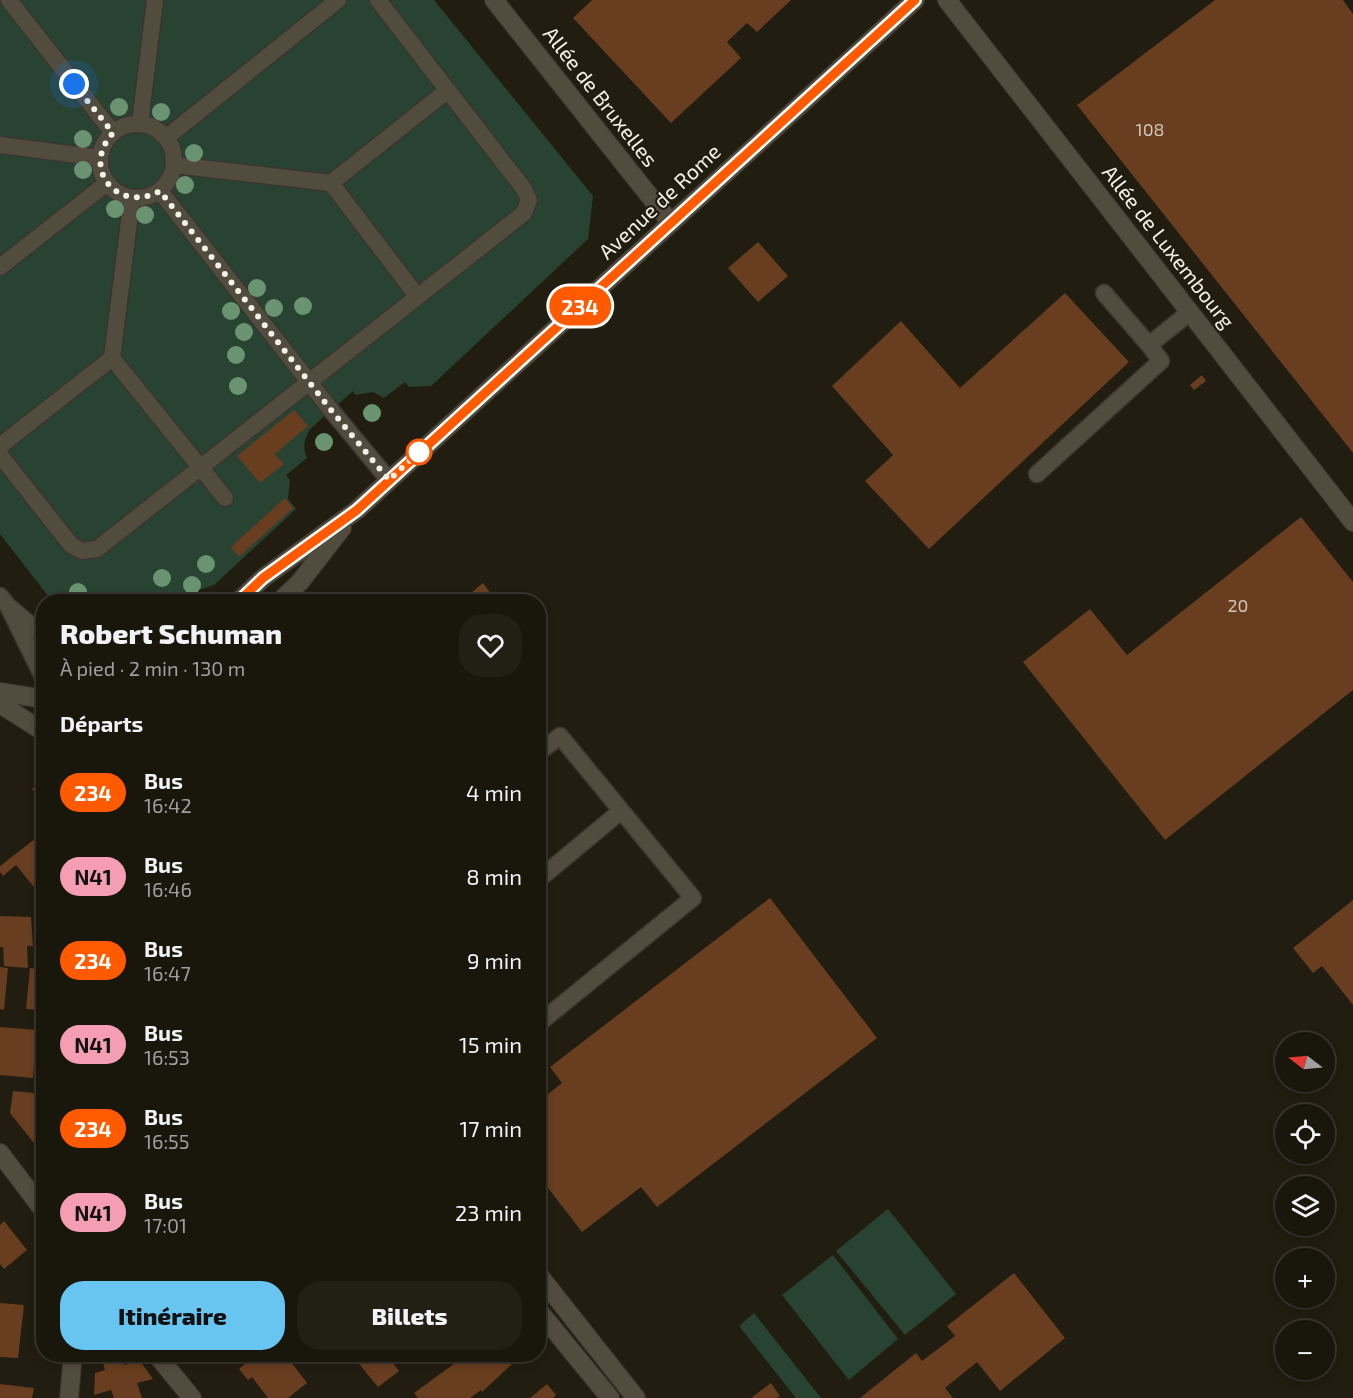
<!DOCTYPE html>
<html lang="fr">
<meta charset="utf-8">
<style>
:root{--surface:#19160c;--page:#221f15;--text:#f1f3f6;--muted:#9f9f9d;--line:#37352d;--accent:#68c4f0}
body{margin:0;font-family:"Exo 2",sans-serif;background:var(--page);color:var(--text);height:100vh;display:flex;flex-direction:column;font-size:22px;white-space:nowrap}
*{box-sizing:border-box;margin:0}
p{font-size:20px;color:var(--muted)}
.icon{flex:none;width:33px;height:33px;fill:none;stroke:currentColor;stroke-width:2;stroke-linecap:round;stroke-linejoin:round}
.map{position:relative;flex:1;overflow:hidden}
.drawer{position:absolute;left:36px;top:594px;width:510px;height:768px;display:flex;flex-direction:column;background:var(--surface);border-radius:24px;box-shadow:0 3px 9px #0003,0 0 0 2px var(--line)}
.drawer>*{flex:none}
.badge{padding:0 12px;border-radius:20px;font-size:21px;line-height:39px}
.needle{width:39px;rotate:286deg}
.buttons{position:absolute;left:1275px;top:1032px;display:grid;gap:12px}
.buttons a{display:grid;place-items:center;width:60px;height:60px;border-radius:50%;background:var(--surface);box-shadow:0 3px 9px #0003,0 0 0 2px var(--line);font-size:30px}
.you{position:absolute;width:30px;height:30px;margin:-15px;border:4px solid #fff;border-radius:50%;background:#1a73e8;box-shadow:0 0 0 9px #1a73e833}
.map>.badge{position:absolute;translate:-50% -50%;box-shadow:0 0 0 3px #fff}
h2{padding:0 24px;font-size:22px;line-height:54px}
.round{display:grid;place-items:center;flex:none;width:63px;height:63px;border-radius:24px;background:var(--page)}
.overview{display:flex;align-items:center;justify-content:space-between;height:102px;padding:0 24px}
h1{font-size:28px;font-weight:800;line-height:45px}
.action{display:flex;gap:12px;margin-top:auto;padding:12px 24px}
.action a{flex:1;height:69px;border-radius:24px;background:var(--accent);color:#111;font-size:24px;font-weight:800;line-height:69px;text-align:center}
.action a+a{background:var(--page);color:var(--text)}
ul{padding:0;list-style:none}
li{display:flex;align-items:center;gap:18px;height:84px;padding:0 24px}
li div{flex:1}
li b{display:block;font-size:22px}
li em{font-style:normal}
li .badge{min-width:66px;font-weight:700;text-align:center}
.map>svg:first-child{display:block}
.green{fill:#294333}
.building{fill:#683d20}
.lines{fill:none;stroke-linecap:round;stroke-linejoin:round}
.service-casing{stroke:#3a362f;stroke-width:19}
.minor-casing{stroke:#3a362f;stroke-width:20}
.tertiary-casing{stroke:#3a362f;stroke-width:20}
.service{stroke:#514c3e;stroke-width:16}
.minor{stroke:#514c3e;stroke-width:18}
.tertiary{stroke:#514c3e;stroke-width:18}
.tree{fill:#6a9372}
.line-casing{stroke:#fff;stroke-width:14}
.line{stroke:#ff5a00;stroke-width:9}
.walk{stroke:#f4f1e8;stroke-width:6;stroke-dasharray:0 10.8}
.stop-dot{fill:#fff;stroke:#ff5a00;stroke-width:3}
.labels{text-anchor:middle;stroke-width:4.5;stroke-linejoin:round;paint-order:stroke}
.number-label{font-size:18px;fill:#d1c4b6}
.street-label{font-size:21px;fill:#f4f1e8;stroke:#211d10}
</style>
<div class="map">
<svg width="1353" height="1398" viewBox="0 0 1353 1398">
<rect width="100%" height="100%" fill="#211d10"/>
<!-- green -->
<path class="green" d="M 0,0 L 434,0 L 593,196 L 588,239 L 431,386 L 409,387 L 405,382 L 384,398 L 373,392 L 355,395 L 353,391 L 311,428 C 304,438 302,447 307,458 L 286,475 L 290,480 L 288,499 L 296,509 L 214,585 L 165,601 L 52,601 L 0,534 Z
M 888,1209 L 956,1294 L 905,1335 L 836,1251 Z
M 833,1255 L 898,1339 L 849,1380 L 782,1295 Z
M 754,1313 L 821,1398 L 796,1398 L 739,1326 Z"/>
<!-- building -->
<path class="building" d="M 592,0 L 791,0 L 757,32 L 747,23 L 727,42 L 741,58 L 671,123 L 573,18 Z
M 1215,0 L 1343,0 L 1353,14 L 1353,453 L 1077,105 Z
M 758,242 L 788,276 L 758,302 L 728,268 Z
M 1065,293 L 1129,362 L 929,549 L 865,481 L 893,455 L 832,386 L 901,321 L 960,388 Z
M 1202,375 L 1206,381 L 1194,390 L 1190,385 Z
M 294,410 L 308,426 L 275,454 L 284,464 L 260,483 L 237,456 Z
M 285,498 L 293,508 L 239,557 L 231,547 Z
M 1301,517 L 1353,582 L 1353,690 L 1165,840 L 1023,662 L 1090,609 L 1127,655 Z
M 483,583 L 497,602 L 460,602 Z
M 42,781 L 44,784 L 44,803 L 32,789 Z
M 44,832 L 44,896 L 42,897 L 16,865 L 3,876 L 0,872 L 0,866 Z
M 770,898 L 877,1038 L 657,1207 L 641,1187 L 582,1232 L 538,1175 L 538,1102 L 562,1083 L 550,1067 Z
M 1353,900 L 1353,1005 L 1322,966 L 1313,973 L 1293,948 Z
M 0,916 L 31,917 L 33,946 L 27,946 L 28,968 L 4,966 L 3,947 L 0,947 Z
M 0,967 L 8,968 L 4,1010 L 0,1009 Z
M 30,968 L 44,969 L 44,1010 L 26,1009 Z
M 0,1027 L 37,1030 L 33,1078 L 0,1075 Z
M 13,1091 L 44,1094 L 44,1148 L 37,1147 L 10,1113 Z
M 4,1221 L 27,1250 L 4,1269 L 0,1264 L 0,1225 Z
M 1014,1273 L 1065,1338 L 1000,1391 L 977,1362 L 945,1388 L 953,1398 L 860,1398 L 916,1353 L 922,1361 L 955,1336 L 947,1326 Z
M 0,1303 L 24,1305 L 18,1358 L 0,1357 Z
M 122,1354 L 124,1365 L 140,1361 L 153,1379 L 137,1383 L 142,1398 L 114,1398 L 111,1390 L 94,1395 L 95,1373 L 105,1370 L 102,1360 Z
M 257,1354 L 285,1354 L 307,1383 L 288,1398 L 268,1398 L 252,1377 L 248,1380 L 239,1369 Z
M 351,1354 L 386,1354 L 399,1371 L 378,1387 Z
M 460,1354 L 505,1354 L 512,1364 L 482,1392 L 481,1390 L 470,1398 L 418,1398 L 414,1393 L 462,1358 Z
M 771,1383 L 780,1396 L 777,1398 L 751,1398 Z
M 0,1384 L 34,1388 L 32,1398 L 0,1398 Z
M 547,1384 L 556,1395 L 553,1398 L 530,1398 Z"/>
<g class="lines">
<defs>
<path id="service" d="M 9,0 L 113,133
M 140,123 L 155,0
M100 161a37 37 0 1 1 74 0a37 37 0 1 1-74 0Z
M 167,137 L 338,0
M 0,145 L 100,158
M 174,165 L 331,183 L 417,296
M 331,183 L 448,90
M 160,191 L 331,410 L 389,480
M 132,198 L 112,358 L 225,498
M 0,267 L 107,183
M 1104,293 L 1149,345
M 0,446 L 112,358
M 0,455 L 71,545 L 82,551 L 97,549 L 524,213 L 529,200 L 524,189 L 378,0
M 1037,474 L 1161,361 L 1149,345 L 1190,312
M 0,596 L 8,606 L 44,636
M 8,606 L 44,679
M 538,753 L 560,736 L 693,898 L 538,1024
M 538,880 L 621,811"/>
<path id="minor" d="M 494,0 L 671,223
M 947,0 L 1353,522
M 0,692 L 44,699
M 0,704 L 44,732
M 0,1153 L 44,1211
M 156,1354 L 192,1398
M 69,1398 L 73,1354"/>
<path id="tertiary" d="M 238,602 L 263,578 L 357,510 L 915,0
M 279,602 L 300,582 L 342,528
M 538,1274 L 636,1398
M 538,1310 L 610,1398"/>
</defs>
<!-- service casing -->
<use href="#service" class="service-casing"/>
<!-- minor casing -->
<use href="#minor" class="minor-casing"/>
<!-- tertiary casing -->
<use href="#tertiary" class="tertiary-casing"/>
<!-- service -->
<use href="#service" class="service"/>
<!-- minor -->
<use href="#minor" class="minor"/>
<!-- tertiary -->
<use href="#tertiary" class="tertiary"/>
</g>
<!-- trees -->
<g class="tree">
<circle cx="119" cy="107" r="9"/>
<circle cx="161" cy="112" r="9"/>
<circle cx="83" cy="139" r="9"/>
<circle cx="194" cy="153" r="9"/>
<circle cx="83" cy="170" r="9"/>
<circle cx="185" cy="185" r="9"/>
<circle cx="115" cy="209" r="9"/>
<circle cx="145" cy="215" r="9"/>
<circle cx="257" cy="288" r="9"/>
<circle cx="303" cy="306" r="9"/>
<circle cx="274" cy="308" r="9"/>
<circle cx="231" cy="311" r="9"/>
<circle cx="244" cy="332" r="9"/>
<circle cx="236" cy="355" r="9"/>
<circle cx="238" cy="386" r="9"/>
<circle cx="372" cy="413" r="9"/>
<circle cx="324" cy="442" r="9"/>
<circle cx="206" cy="564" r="9"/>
<circle cx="162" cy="578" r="9"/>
<circle cx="192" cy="585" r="9"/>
<circle cx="78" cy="592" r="9"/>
</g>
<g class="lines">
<defs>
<path id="line" d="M 238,602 L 263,578 L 357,510 L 915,0"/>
</defs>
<!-- line casing -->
<use href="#line" class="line-casing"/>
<!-- line -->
<use href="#line" class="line"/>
<!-- walk -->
<path class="walk" d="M 74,84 L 113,133 C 80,169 118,214 160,191 L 331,410 L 389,480 L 419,452"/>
</g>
<!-- markers -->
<circle class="stop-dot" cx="419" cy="452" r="12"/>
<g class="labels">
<!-- number labels -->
<g class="number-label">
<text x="1150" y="136">108</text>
<text x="1238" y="612">20</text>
</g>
<!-- street labels -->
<g class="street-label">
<text transform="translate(600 97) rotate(52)" y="7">Allée de Bruxelles</text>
<text transform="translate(660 202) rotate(-43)" y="7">Avenue de Rome</text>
<text transform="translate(1168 247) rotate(52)" y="7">Allée de Luxembourg</text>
</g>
</g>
</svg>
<div class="buttons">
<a><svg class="needle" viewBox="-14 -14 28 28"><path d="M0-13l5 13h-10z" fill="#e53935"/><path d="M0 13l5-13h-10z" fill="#9f9f9d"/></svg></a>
<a><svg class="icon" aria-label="locate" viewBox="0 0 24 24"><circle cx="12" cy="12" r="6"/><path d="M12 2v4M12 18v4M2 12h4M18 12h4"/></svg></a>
<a><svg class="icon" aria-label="layers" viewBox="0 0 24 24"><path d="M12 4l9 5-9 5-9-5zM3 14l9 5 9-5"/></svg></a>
<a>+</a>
<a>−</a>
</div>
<div class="you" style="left:74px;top:84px"></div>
<b class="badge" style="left:580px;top:306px;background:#ff5a00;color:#fff">234</b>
<section class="drawer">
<div class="overview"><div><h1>Robert Schuman</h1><p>À pied · 2 min · 130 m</p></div><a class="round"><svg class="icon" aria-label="heart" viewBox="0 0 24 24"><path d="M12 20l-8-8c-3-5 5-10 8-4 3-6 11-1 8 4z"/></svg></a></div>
<h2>Départs</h2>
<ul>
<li><span class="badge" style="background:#ff5a00;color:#fff">234</span><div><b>Bus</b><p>16:42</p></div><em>4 min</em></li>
<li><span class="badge" style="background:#f59eb3;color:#111">N41</span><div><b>Bus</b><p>16:46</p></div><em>8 min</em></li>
<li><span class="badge" style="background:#ff5a00;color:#fff">234</span><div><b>Bus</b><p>16:47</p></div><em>9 min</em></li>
<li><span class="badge" style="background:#f59eb3;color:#111">N41</span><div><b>Bus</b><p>16:53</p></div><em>15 min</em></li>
<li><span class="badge" style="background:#ff5a00;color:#fff">234</span><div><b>Bus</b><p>16:55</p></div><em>17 min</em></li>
<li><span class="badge" style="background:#f59eb3;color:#111">N41</span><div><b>Bus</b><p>17:01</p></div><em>23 min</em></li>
</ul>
<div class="action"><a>Itinéraire</a><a>Billets</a></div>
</section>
</div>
